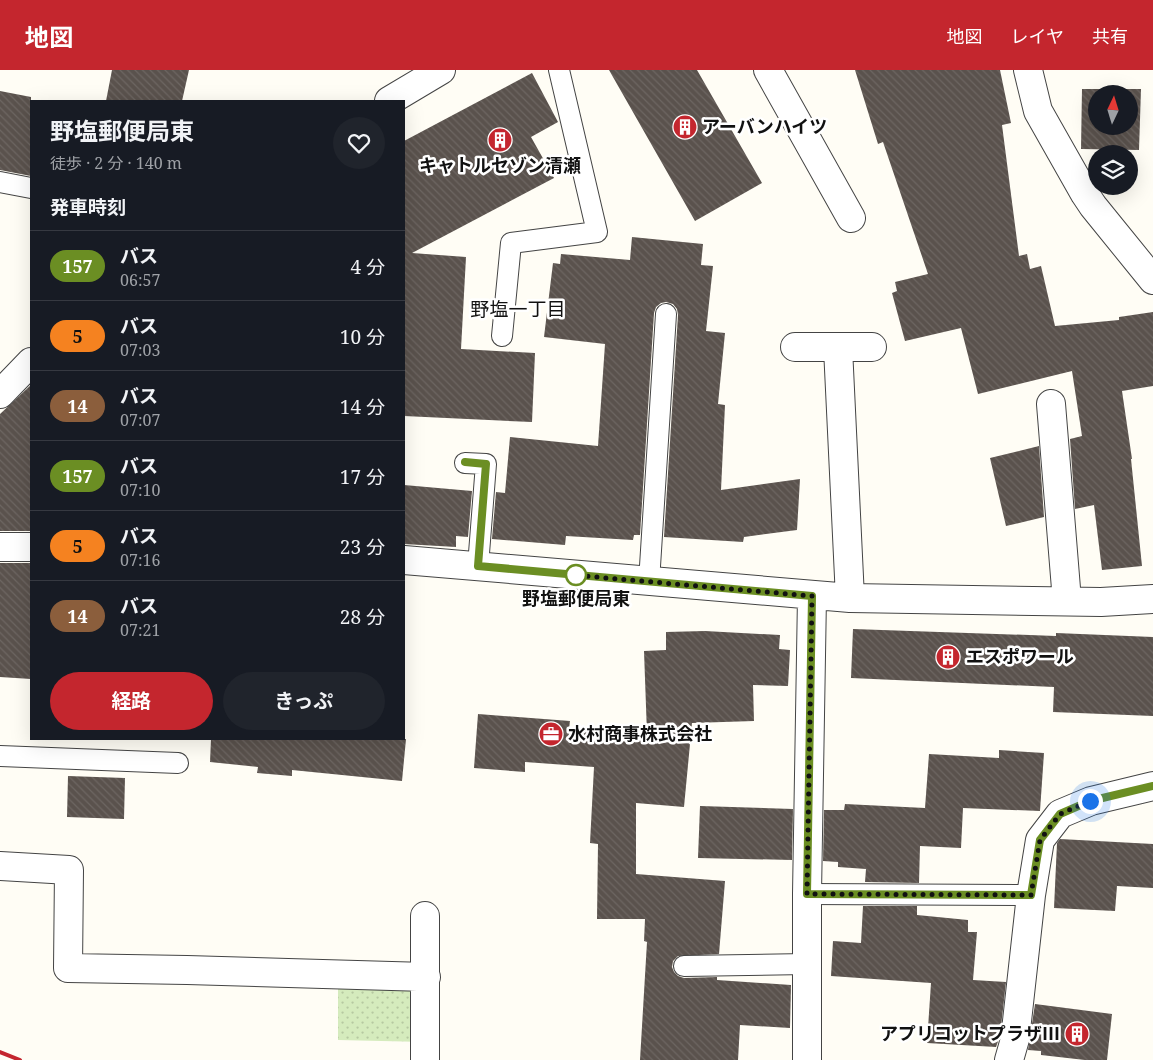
<!DOCTYPE html>
<html lang="ja">
<meta charset="utf-8">
<style>
:root{--surface:#171b24;--page:#20242c;--text:#f1f3f6;--muted:#9ea1a6;--line:#363941;--accent:#c4262e}
body{margin:0;font-family:"Noto Serif","Noto Sans JP",serif;background:var(--page);color:var(--text);height:100vh;display:flex;flex-direction:column;font-size:19px;white-space:nowrap}
*{box-sizing:border-box;margin:0}
p{font-size:16px;color:var(--muted)}
.icon{flex:none;width:28px;height:28px;fill:none;stroke:currentColor;stroke-width:2;stroke-linecap:round;stroke-linejoin:round}
.map{position:relative;flex:1;overflow:hidden}
.sheet{position:absolute;left:30px;top:30px;width:375px;height:640px;display:flex;flex-direction:column;background:var(--surface);border-radius:0px;box-shadow:0 5px 20px #0002}
.sheet>*{flex:none}
.badge{padding:0 10px;border-radius:16px;font-size:18px;line-height:32px}
.needle{width:32px;rotate:4deg}
.tools{position:absolute;left:1088px;top:15px;display:grid;gap:10px}
.tools a{display:grid;place-items:center;width:50px;height:50px;border-radius:50%;background:var(--surface);box-shadow:0 5px 20px #0002;font-size:25px}
.you{position:absolute;width:25px;height:25px;margin:-12px;border:4px solid #fff;border-radius:50%;background:#1a73e8;box-shadow:0 0 0 8px #1a73e833}
.map>.badge{position:absolute;translate:-50% -50%;box-shadow:0 0 0 2px #fff}
h2{padding:0 20px;font-size:19px;line-height:45px}
.round{display:grid;place-items:center;flex:none;width:52px;height:52px;border-radius:26px;background:var(--page)}
.head{display:flex;align-items:center;justify-content:space-between;height:85px;padding:0 20px}
h1{font-size:24px;font-weight:700;line-height:38px}
.primary-button{display:flex;gap:10px;margin-top:auto;padding:10px 20px}
.primary-button a{flex:1;height:58px;border-radius:30px;background:var(--accent);color:#fff;font-size:20px;font-weight:700;line-height:58px;text-align:center}
.primary-button a+a{background:var(--page);color:var(--text)}
ul{padding:0;list-style:none}
li{display:flex;align-items:center;gap:15px;height:70px;padding:0 20px;border-top:1px solid var(--line)}
li div{flex:1}
li b{display:block;font-size:19px}
li em{font-style:normal}
li .badge{min-width:55px;font-weight:700;text-align:center}
header{display:flex;align-items:center;gap:30px;box-sizing:border-box;height:70px;padding:0 25px;background:var(--accent);color:#fff}
header strong{font-size:24px}
nav{display:flex;gap:28px;margin-inline-start:auto;font-size:18px}
.map>svg:first-child{display:block}
.park{fill:url(#park-dots)}
.building{fill:url(#building-back-hatch);fill-rule:evenodd}
.lines{fill:none;stroke-linecap:round;stroke-linejoin:round}
.service-casing{stroke:#444;stroke-width:22}
.minor-casing{stroke:#444;stroke-width:30}
.service{stroke:#fff;stroke-width:20}
.minor{stroke:#fff;stroke-width:28}
.rail{stroke:#c4262e;stroke-width:4}
.line-casing{stroke:#fff;stroke-width:11}
.line{stroke:#6b8e23;stroke-width:8}
.walk{stroke:#111;stroke-width:5;stroke-dasharray:0 9}
.stop-dot{fill:#fff;stroke:#6b8e23;stroke-width:2.5}
.labels{text-anchor:middle;stroke-width:5;stroke-linejoin:round;paint-order:stroke}
.poi-label{font-size:18px;font-weight:bold;fill:#111;stroke:#fff;text-anchor:start}
.stop-label{font-size:18px;font-weight:bold;fill:#111;stroke:#fff}
.neighbourhood-label{font-size:19px;fill:#111;stroke:#fff}
</style>
<header>
<strong>地図</strong>
<nav><a>地図</a><a>レイヤ</a><a>共有</a></nav>
</header>
<div class="map">
<svg width="1153" height="990" viewBox="0 0 1153 990">
<defs>
<pattern id="park-dots" width="8" height="8" patternUnits="userSpaceOnUse" patternTransform="scale(1.25)"><rect width="8" height="8" fill="#d5ebbd"/><path d="M2 2h.1M6 6h.1" fill="none" stroke="#b6c8a1" stroke-width="1.8" stroke-linecap="round"/></pattern>
<pattern id="building-back-hatch" width="6" height="6" patternUnits="userSpaceOnUse" patternTransform="scale(1.25)"><rect width="6" height="6" fill="#5a524d"/><path d="M-1 5l2 2M0 0l6 6M5-1l2 2" fill="none" stroke="#6d6662"/></pattern>
</defs>
<rect width="100%" height="100%" fill="#fffdf5"/>
<!-- park -->
<path class="park" d="M 338,903 L 426,907 L 425,972 L 338,970 Z"/>
<!-- building -->
<path class="building" d="M 112,0 L 189,0 L 182,31 L 106,31 Z
M 609,0 L 697,0 L 762,113 L 695,151 Z
M 855,0 L 1000,0 L 1011,53 L 1002,55 L 1019,186 L 1027,184 L 1030,199 L 1041,196 L 1055,256 L 1119,250 L 1119,247 L 1153,242 L 1153,316 L 1122,321 L 1132,389 L 1131,389 L 1142,496 L 1102,500 L 1094,435 L 1075,439 L 1070,369 L 1082,366 L 1072,301 L 978,324 L 961,258 L 905,271 L 892,223 L 897,221 L 895,212 L 928,204 L 883,72 L 878,74 Z
M 532,3 L 558,52 L 531,67 L 554,108 L 412,183 L 466,187 L 461,279 L 535,283 L 532,352 L 404,346 L 404,71 Z
M 1082,19 L 1141,19 L 1139,80 L 1081,79 ZM 1096,24 L 1129,24 L 1129,56 L 1096,56 Z
M 0,21 L 31,27 L 31,106 L 0,100 Z
M 632,167 L 703,174 L 701,195 L 713,196 L 706,261 L 725,263 L 718,334 L 725,335 L 721,420 L 800,409 L 797,460 L 744,467 L 743,472 L 664,467 L 678,245 L 677,239 L 673,234 L 666,232 L 661,233 L 656,237 L 654,243 L 640,465 L 634,465 L 633,470 L 566,466 L 565,475 L 492,469 L 496,422 L 505,423 L 510,367 L 598,376 L 605,274 L 544,267 L 553,193 L 560,194 L 561,184 L 630,190 Z
M 31,315 L 31,461 L 0,461 L 0,344 Z
M 1039,376 L 1044,447 L 1006,456 L 990,388 Z
M 404,415 L 472,421 L 468,467 L 456,466 L 456,477 L 404,474 Z
M 0,493 L 31,493 L 31,609 L 0,607 Z
M 853,559 L 1056,566 L 1056,563 L 1153,567 L 1153,646 L 1053,642 L 1054,617 L 851,608 Z
M 705,561 L 780,565 L 779,579 L 790,580 L 788,616 L 753,615 L 754,651 L 692,653 L 684,737 L 636,733 L 636,804 L 725,811 L 719,884 L 678,886 L 673,891 L 672,897 L 674,902 L 678,906 L 684,908 L 717,907 L 717,910 L 791,915 L 790,958 L 740,955 L 738,990 L 640,990 L 647,872 L 644,871 L 645,849 L 597,849 L 598,774 L 590,773 L 594,697 L 525,692 L 525,702 L 474,698 L 478,644 L 570,651 L 569,659 L 647,664 L 644,581 L 666,580 L 666,562 Z
M 211,669 L 406,669 L 402,711 L 292,700 L 292,706 L 257,703 L 258,697 L 210,692 Z
M 999,680 L 1044,683 L 1040,741 L 963,738 L 961,778 L 920,776 L 919,813 L 865,812 L 866,799 L 838,797 L 838,792 L 823,791 L 824,740 L 844,740 L 845,734 L 925,738 L 929,684 L 999,688 Z
M 68,706 L 125,708 L 124,749 L 67,747 Z
M 700,736 L 793,739 L 792,790 L 698,788 Z
M 1060,769 L 1153,774 L 1153,818 L 1117,816 L 1115,841 L 1054,838 L 1057,773 Z
M 863,836 L 917,836 L 917,845 L 968,850 L 968,862 L 977,862 L 973,910 L 1006,912 L 1000,966 L 996,977 L 927,973 L 931,913 L 831,906 L 833,871 L 861,873 Z
M 1035,934 L 1112,944 L 1107,990 L 1085,990 L 1041,985 L 1041,981 L 1028,980 Z"/>
<g class="lines">
<defs>
<path id="service" d="M 0,112 L 31,118
M 502,266 L 511,173 L 597,162 L 559,0
M 465,393 L 486,394 L 478,496
M 649,512 L 666,244
M 0,686 L 178,693
M 807,824 L 1031,825
M 684,896 L 807,894"/>
<path id="minor" d="M 768,0 L 851,148
M 1028,0 L 1038,41 L 1085,124 L 1093,136 L 1153,210
M 389,31 L 441,0
M 795,277 L 872,277
M 838,278 L 850,528
M 0,324 L 31,292
M 1051,334 L 1067,531
M 0,477 L 31,477
M 404,490 L 850,528 L 1101,532 L 1153,529
M 0,796 L 69,800 L 68,898 L 187,900 L 426,907
M 425,990 L 425,846
M 807,990 L 807,824 L 812,526
M 1009,990 L 1015,969 L 1031,825 L 1040,770 L 1060,744 L 1091,731 L 1153,716"/>
</defs>
<!-- service casing -->
<use href="#service" class="service-casing"/>
<!-- minor casing -->
<use href="#minor" class="minor-casing"/>
<!-- service -->
<use href="#service" class="service"/>
<!-- minor -->
<use href="#minor" class="minor"/>
<!-- rail -->
<path class="rail" d="M 0,982 L 20,990"/>
</g>
<g class="lines">
<defs>
<path id="line" d="M 465,392 L 486,394 L 478,496 L 812,526 L 807,824 L 1031,825 L 1040,770 L 1060,744 L 1090,731 L 1153,716"/>
</defs>
<!-- line casing -->
<use href="#line" class="line-casing"/>
<!-- line -->
<use href="#line" class="line"/>
<!-- walk -->
<path class="walk" d="M 576,505 L 573,505 L 812,526 L 807,824 L 1031,825 L 1040,770 L 1060,744 L 1090,731"/>
</g>
<!-- icons -->
<defs>
<symbol id="building-disc" viewBox="-11 -11 22 22"><circle r="9.5" fill="#c4262e" stroke="#fff"/><path d="M-4-6H4V6H1V3H-1V6H-4ZM-2.5-4.3h1.7v1.8h-1.7ZM.8-4.3h1.7v1.8H.8ZM-2.5-1h1.7V.8h-1.7ZM.8-1h1.7V.8H.8Z" fill="#fff"/></symbol>
<symbol id="office-disc" viewBox="-11 -11 22 22"><circle r="9.5" fill="#c4262e" stroke="#fff"/><path d="M-6-3h4V-5.5h4V-3h4V5H-6ZM-1-4.5V-3h2v-1.5ZM-6 0V1H6V0Z" fill="#fff"/></symbol>
</defs>
<g fill-rule="evenodd">
<use href="#building-disc" x="671" y="43" width="28" height="28"/>
<use href="#building-disc" x="486" y="56" width="28" height="28"/>
<use href="#building-disc" x="934" y="573" width="28" height="28"/>
<use href="#office-disc" x="537" y="650" width="28" height="28"/>
<use href="#building-disc" x="1063" y="950" width="28" height="28"/>
</g>
<!-- markers -->
<circle class="stop-dot" cx="576" cy="505" r="10"/>
<g class="labels">
<!-- poi labels -->
<g class="poi-label">
<text x="702" y="63">アーバンハイツ</text>
<text x="500" y="102" text-anchor="middle">キャトルセゾン清瀬</text>
<text x="966" y="593">エスポワール</text>
<text x="568" y="670">水村商事株式会社</text>
<text x="1060" y="970" text-anchor="end">アプリコットプラザⅢ</text>
</g>
<!-- stop labels -->
<g class="stop-label">
<text x="576" y="535">野塩郵便局東</text>
</g>
<!-- neighbourhood labels -->
<g class="neighbourhood-label">
<text x="518" y="246">野塩一丁目</text>
</g>
</g>
</svg>
<div class="tools">
<a><svg class="needle" viewBox="-14 -14 28 28"><path d="M0-13l5 13h-10z" fill="#e53935"/><path d="M0 13l5-13h-10z" fill="#9ea1a6"/></svg></a>
<a><svg class="icon" aria-label="layers" viewBox="0 0 24 24"><path d="M12 4l9 5-9 5-9-5zM3 14l9 5 9-5"/></svg></a>
</div>
<div class="you" style="left:1090px;top:731px"></div>
<section class="sheet">
<div class="head"><div><h1>野塩郵便局東</h1><p>徒歩 · 2 分 · 140 m</p></div><a class="round"><svg class="icon" aria-label="heart" viewBox="0 0 24 24"><path d="M12 20l-8-8c-3-5 5-10 8-4 3-6 11-1 8 4z"/></svg></a></div>
<h2>発車時刻</h2>
<ul>
<li><span class="badge" style="background:#6b8e23;color:#fff">157</span><div><b>バス</b><p>06:57</p></div><em>4 分</em></li>
<li><span class="badge" style="background:#f58220;color:#111">5</span><div><b>バス</b><p>07:03</p></div><em>10 分</em></li>
<li><span class="badge" style="background:#8b5e3c;color:#fff">14</span><div><b>バス</b><p>07:07</p></div><em>14 分</em></li>
<li><span class="badge" style="background:#6b8e23;color:#fff">157</span><div><b>バス</b><p>07:10</p></div><em>17 分</em></li>
<li><span class="badge" style="background:#f58220;color:#111">5</span><div><b>バス</b><p>07:16</p></div><em>23 分</em></li>
<li><span class="badge" style="background:#8b5e3c;color:#fff">14</span><div><b>バス</b><p>07:21</p></div><em>28 分</em></li>
</ul>
<div class="primary-button"><a>経路</a><a>きっぷ</a></div>
</section>
</div>
